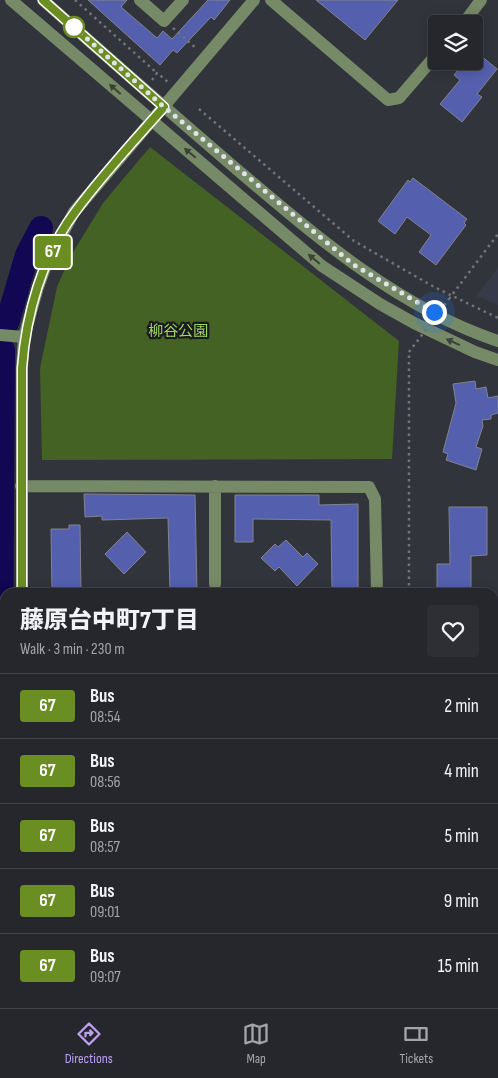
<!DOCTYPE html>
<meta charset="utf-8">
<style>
:root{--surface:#26272d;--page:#2e2f35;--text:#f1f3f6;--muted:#a4a5aa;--line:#424449;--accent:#bca0f2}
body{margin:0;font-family:"Sofia Sans Condensed","Noto Sans JP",sans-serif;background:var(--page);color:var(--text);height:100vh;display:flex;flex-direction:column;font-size:19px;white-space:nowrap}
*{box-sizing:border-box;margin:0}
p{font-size:16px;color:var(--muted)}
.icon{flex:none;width:28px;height:28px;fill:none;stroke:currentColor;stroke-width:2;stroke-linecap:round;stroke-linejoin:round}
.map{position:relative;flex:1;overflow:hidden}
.side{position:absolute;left:0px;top:588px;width:499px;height:421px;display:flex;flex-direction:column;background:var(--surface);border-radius:15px 15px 0 0;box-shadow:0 2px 12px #0003,0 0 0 1px var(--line)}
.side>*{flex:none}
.badge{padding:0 10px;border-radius:4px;font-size:18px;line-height:32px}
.controls{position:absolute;left:428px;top:15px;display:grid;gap:10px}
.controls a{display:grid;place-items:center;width:55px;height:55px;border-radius:5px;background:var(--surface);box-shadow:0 2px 12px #0003,0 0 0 1px var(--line);font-size:25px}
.you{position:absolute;width:25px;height:25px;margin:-12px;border:4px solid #fff;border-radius:50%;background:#1a73e8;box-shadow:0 0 0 8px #1a73e833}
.map>.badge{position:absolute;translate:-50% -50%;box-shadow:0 0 0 2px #fff}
.round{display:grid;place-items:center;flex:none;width:52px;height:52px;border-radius:5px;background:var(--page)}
.overview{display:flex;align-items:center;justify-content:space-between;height:85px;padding:0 20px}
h1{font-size:24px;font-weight:800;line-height:38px}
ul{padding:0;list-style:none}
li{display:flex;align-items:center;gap:15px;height:65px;padding:0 20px;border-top:1px solid var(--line)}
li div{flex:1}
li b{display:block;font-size:19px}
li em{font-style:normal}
li .badge{min-width:55px;font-weight:700;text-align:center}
.tab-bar{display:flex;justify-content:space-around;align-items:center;height:70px;border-top:1px solid var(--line);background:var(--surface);font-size:14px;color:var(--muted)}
.tab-bar a{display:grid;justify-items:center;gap:2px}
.tab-bar .selected{color:var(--accent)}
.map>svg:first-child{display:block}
.built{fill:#373a49}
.green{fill:#436223}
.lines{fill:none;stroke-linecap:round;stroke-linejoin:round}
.river{stroke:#110752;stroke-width:24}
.building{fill:#5460ae;stroke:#81838e}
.path{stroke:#72747b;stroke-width:2.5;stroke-dasharray:2.5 4;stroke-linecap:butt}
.minor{stroke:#778a67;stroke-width:12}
.path-bridge{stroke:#72747b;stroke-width:2.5;stroke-dasharray:2.5 4;stroke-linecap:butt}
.oneway{fill:#3b4238}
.line-casing{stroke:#fff;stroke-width:11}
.line{stroke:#6b8e23;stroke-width:8}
.walk{stroke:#e1e2e8;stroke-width:5;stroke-dasharray:0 9}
.stop-dot{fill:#fff;stroke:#6b8e23;stroke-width:2.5}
.labels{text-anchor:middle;stroke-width:4.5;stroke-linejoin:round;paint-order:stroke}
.park-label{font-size:15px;fill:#9ed667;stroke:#1b1b1f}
</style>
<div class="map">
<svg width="498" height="1008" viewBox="0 0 498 1008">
<rect width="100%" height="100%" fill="#32343c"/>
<!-- built -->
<path class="built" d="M 498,268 L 498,305 L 476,296 Z"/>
<!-- green -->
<path class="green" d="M 150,147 L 399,341 L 392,459 L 42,460 L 40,368 L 57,287 L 69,259 L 103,203 Z"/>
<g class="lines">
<!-- river -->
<path class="river" d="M 7,323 L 27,255 L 41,228
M 1,674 L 3,350
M 1,705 L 1,833"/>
</g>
<!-- building -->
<path class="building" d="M 88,0 L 127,0 L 121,7 L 157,38 L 163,31 L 172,39 L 208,0 L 230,0 L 214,20 L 211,17 L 177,53 L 173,50 L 160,65 Z
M 316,0 L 398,0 L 365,40 Z
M 474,50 L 497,69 L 477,94 L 482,97 L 462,122 L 440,104 L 460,80 L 454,75 L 465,61 L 474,61 Z
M 413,178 L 467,219 L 464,223 L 466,225 L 436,265 L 419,252 L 431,235 L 407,217 L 395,234 L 378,221 L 408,180 L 410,182 Z
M 475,381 L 476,389 L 486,387 L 488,398 L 498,396 L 498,413 L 491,415 L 491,419 L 482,420 L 483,426 L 476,447 L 482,449 L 476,470 L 446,460 L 448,454 L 443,452 L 456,403 L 453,384 Z
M 84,494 L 195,495 L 197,592 L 170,592 L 168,518 L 102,520 L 102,516 L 85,517 Z
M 235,495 L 319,495 L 319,505 L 358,504 L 358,592 L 332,592 L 331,520 L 253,519 L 253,542 L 235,542 Z
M 449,507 L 487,507 L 487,555 L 471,556 L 471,592 L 437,592 L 437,564 L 450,564 Z
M 69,525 L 80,525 L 81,592 L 52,592 L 51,529 L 69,529 Z
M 127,532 L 146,552 L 124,574 L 105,554 Z
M 286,540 L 303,557 L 307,553 L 318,564 L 297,586 L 279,567 L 275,571 L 261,558 L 275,544 L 278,547 Z"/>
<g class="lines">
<!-- path -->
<path class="path" d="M 75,0 L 157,73
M 173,28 L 197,49
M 152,80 L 157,73 L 168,82
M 199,109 L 354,241 L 436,288 L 498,318
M 449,299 L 498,234
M 409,592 L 409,352
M 406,1008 L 406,1004"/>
<!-- minor -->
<path class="minor" d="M 11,0 L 322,266 L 380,304 L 414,323 L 475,352 L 498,360
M 43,0 C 106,56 170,112 234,167 C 313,234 398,308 498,341
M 140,0 L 164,21 L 183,0
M 271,0 L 388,100 L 399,98 L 436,55
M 463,24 L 481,0
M 0,335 L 24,337
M 21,486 L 369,487 L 375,499 L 377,592
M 215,486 L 215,584
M 22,592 L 22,368 L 24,337 L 38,287 L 47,263 L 74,212 L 254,0
M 494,683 L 498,683
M 0,688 L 5,688
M 494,749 L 498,749
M 0,916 L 5,914
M 494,931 L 498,931
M 118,1004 L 126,1008
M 350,1004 L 350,1008
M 465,1004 L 465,1008"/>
<!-- path-bridge -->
<path class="path-bridge" d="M 409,352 L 449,299"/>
</g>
<!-- one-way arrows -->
<defs><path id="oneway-solid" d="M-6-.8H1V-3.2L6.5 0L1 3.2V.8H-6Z" transform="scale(1.25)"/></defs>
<g class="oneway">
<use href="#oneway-solid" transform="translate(115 89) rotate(-139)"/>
<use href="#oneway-solid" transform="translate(190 153) rotate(-140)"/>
<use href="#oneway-solid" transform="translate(314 259) rotate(-140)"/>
<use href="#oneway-solid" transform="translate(453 342) rotate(-156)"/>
</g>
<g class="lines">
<defs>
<path id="line" d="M 22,592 L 22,368 C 26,315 42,256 75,212 C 102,175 134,141 164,107 L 43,0"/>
</defs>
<!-- line casing -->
<use href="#line" class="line-casing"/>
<!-- line -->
<use href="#line" class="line"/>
<!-- walk -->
<path class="walk" d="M 74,27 L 164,107 L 354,265 L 434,312"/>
</g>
<!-- markers -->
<circle class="stop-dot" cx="74" cy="27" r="10"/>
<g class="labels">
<!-- park labels -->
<g class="park-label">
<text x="178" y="336">柳谷公園</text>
</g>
</g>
</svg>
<div class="controls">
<a><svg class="icon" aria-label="layers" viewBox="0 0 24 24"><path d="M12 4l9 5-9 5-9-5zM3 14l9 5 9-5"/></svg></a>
</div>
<div class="you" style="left:434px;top:312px"></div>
<b class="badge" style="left:53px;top:252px;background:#6b8e23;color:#fff">67</b>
<section class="side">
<div class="overview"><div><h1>藤原台中町7丁目</h1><p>Walk · 3 min · 230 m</p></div><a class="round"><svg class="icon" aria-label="heart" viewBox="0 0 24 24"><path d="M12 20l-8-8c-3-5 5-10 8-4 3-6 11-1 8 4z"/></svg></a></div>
<ul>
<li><span class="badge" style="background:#6b8e23;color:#fff">67</span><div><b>Bus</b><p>08:54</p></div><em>2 min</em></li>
<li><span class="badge" style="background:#6b8e23;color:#fff">67</span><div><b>Bus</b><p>08:56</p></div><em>4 min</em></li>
<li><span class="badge" style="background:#6b8e23;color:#fff">67</span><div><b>Bus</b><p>08:57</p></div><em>5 min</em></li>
<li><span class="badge" style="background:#6b8e23;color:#fff">67</span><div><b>Bus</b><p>09:01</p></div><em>9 min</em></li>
<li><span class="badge" style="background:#6b8e23;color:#fff">67</span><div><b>Bus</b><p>09:07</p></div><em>15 min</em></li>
</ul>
</section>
</div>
<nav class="tab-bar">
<a class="selected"><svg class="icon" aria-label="directions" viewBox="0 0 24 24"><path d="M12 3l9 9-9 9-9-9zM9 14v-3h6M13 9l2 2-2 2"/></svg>Directions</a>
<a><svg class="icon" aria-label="map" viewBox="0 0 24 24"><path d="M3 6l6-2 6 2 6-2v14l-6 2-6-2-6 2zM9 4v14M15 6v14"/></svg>Map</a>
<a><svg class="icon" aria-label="tickets" viewBox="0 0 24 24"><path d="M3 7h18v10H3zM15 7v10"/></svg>Tickets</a>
</nav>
